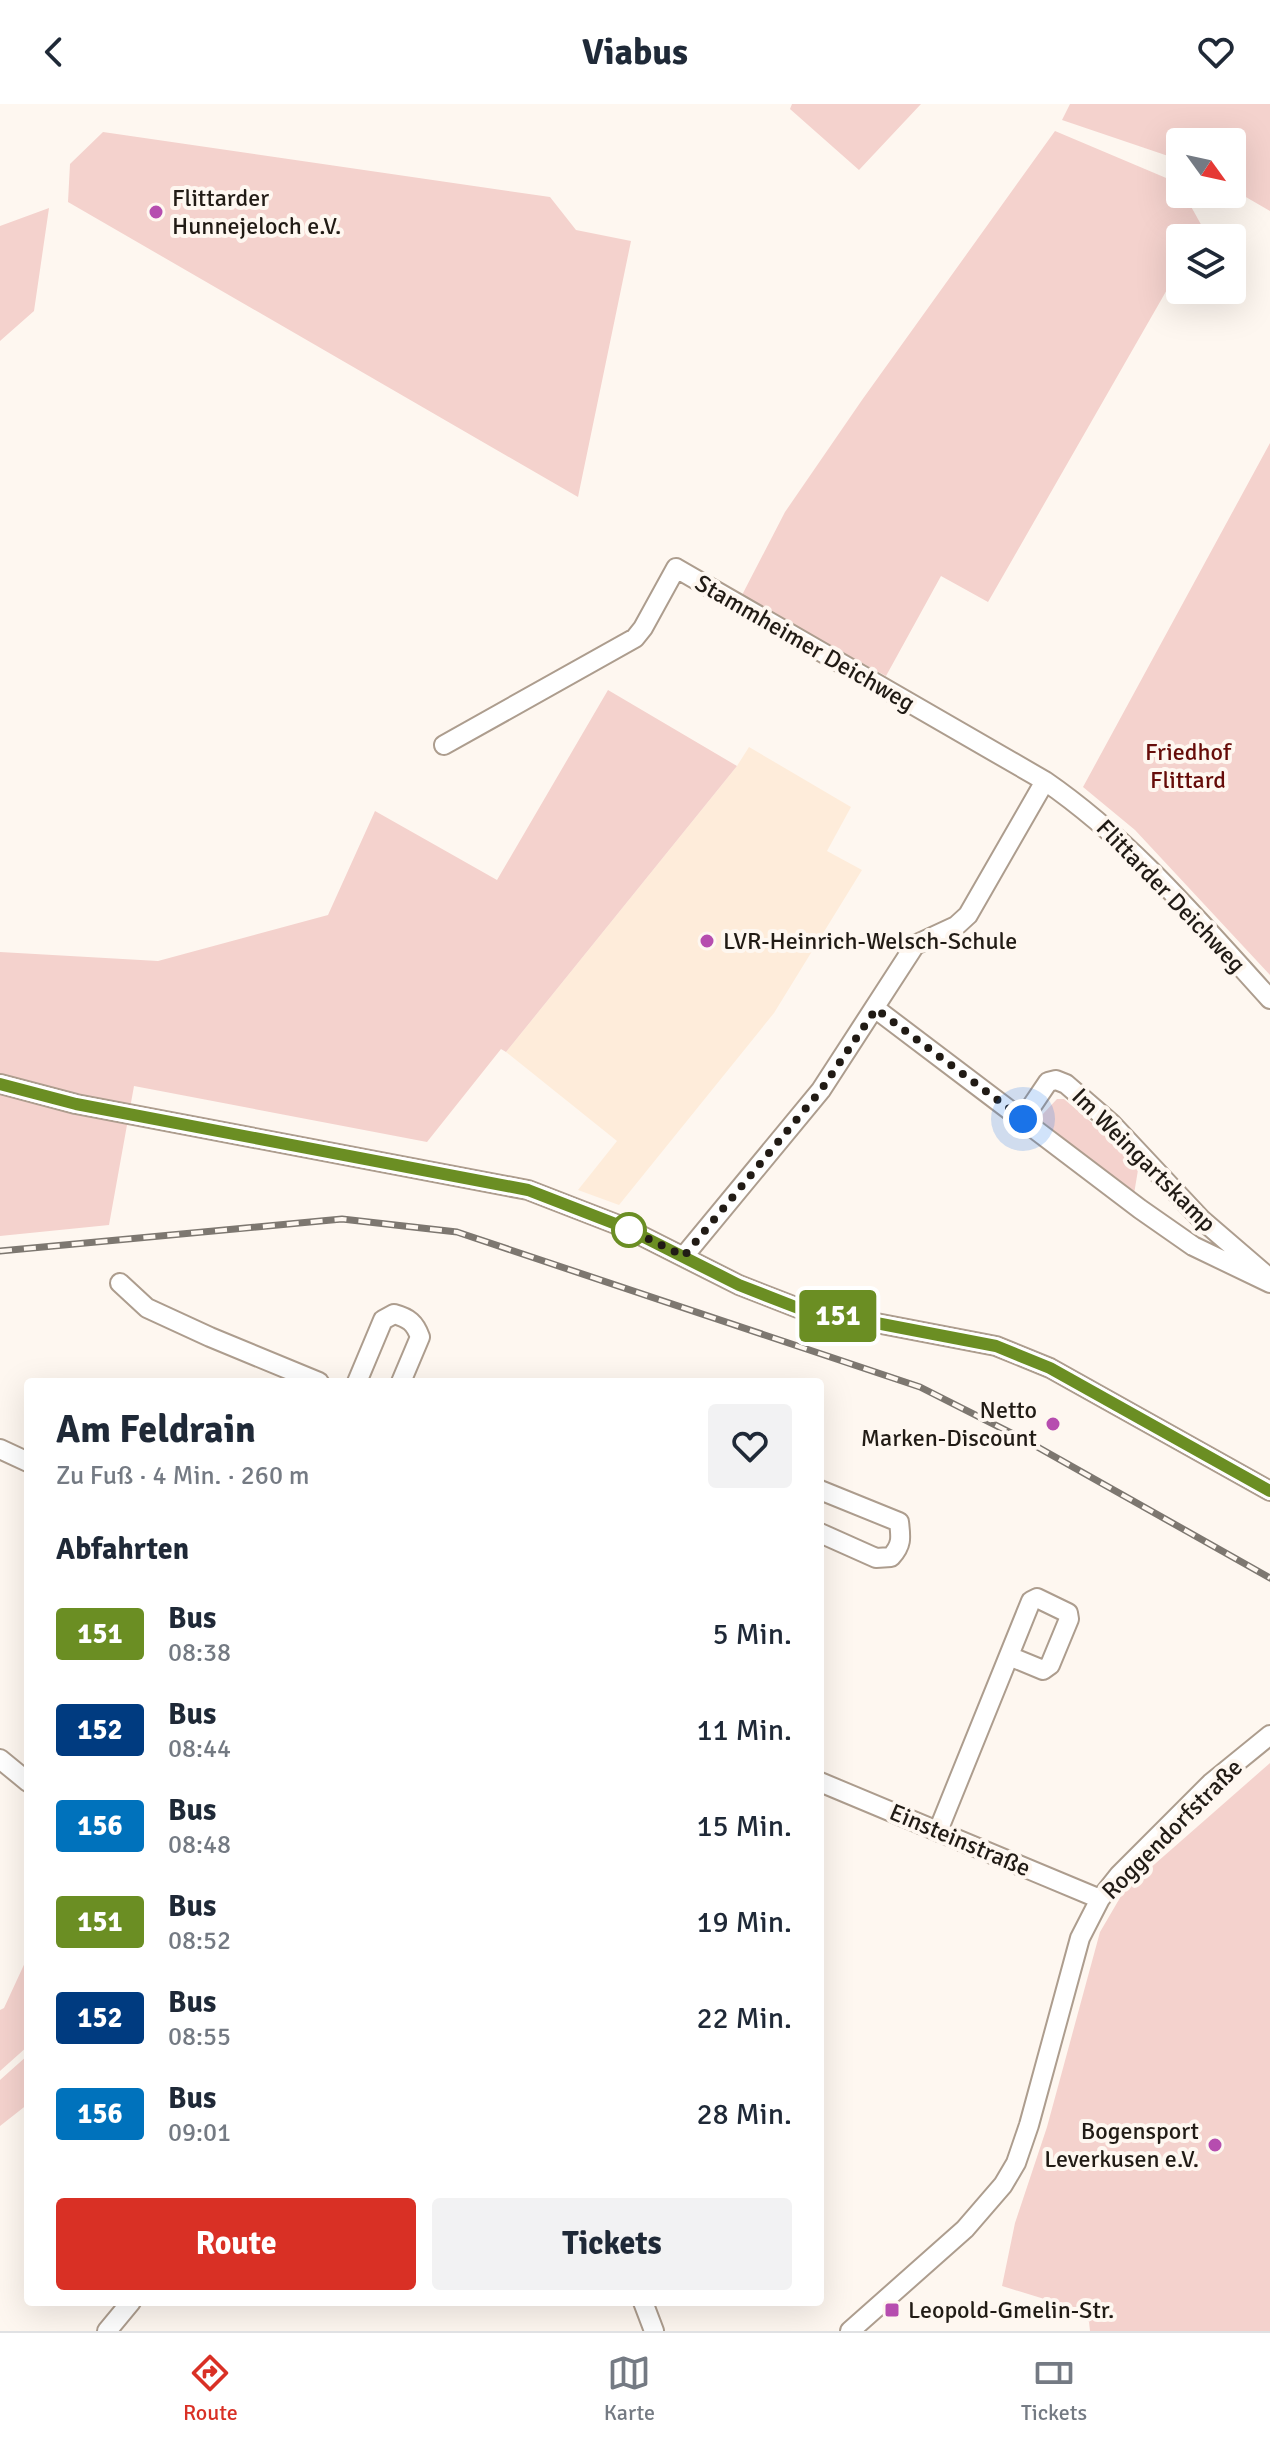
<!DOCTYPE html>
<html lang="de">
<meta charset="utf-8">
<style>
:root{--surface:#fff;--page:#f2f2f3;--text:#1f2937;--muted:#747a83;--line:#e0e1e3;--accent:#d93025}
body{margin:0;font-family:Signika,sans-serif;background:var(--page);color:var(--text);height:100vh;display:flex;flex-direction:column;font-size:30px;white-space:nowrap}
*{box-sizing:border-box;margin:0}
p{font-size:26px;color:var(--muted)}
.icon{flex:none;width:44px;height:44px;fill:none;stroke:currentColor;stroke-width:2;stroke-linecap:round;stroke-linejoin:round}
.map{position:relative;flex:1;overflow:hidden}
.details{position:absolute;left:24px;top:1274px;width:800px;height:928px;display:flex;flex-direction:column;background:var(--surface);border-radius:8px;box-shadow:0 8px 32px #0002}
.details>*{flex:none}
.badge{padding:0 16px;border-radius:6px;font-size:28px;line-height:52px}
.needle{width:52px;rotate:123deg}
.controls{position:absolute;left:1166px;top:24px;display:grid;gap:16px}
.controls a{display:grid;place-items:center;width:80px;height:80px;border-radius:8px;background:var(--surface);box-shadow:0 8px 32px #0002;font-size:40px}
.you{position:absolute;width:40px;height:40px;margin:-20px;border:6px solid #fff;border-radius:50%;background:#1a73e8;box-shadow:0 0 0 12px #1a73e833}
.map>.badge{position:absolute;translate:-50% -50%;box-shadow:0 0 0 4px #fff}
h2{padding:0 32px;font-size:30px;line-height:72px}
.round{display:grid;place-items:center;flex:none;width:84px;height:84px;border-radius:8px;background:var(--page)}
.overview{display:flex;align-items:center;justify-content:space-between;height:136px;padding:0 32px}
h1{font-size:38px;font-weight:700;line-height:60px}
.primary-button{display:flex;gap:16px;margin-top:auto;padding:16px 32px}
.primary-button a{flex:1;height:92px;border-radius:8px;background:var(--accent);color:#fff;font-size:32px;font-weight:700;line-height:92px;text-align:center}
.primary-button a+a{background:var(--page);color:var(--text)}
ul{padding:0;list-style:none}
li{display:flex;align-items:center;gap:24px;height:96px;padding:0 32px}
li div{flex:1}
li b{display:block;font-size:30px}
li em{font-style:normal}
li .badge{min-width:88px;font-weight:700;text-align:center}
header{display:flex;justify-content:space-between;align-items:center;height:104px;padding:0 32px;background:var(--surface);font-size:36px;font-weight:700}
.menu{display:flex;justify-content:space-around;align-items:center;height:112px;border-top:2px solid var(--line);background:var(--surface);font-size:22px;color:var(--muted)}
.menu a{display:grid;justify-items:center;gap:4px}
.menu .selected{color:var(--accent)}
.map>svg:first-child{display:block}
.built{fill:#feecda}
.green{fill:#f4d2cd}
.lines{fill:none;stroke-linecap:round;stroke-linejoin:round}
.minor-casing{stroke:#ad9d8e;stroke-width:22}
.minor{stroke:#fff;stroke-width:18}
.rail-casing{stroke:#7d7770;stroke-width:7}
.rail{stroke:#fef7f0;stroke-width:4;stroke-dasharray:12;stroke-linecap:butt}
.line-casing{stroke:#fff;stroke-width:18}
.line{stroke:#6b8e23;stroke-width:12}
.walk{stroke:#211b15;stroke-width:8;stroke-dasharray:0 14.4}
.poi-dot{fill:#b64daf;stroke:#fef7f0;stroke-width:3}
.stop-dot{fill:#fff;stroke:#6b8e23;stroke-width:4}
.labels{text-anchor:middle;stroke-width:8;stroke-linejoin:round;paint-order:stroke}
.poi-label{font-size:24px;fill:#211b15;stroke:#fef7f0;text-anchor:start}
.street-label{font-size:24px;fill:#211b15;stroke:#fef7f0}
.park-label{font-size:24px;fill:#660c09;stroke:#fef7f0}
</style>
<header><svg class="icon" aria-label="back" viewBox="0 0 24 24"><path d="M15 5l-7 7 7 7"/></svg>Viabus<svg class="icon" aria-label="heart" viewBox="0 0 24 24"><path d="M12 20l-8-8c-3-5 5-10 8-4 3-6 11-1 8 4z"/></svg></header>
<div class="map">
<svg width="1270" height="2227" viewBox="0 0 1270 2227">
<rect width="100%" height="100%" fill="#fef7f0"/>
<!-- built -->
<path class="built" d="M 749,643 L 851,703 L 827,747 L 862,766 L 774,909 L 619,1101 L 578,1086 L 617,1037 L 506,948 L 737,662 Z"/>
<!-- green -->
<path class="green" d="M 792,0 L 921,0 L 859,66 L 790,5 Z
M 1070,0 L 1270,0 L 1270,107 L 1232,85 L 1232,38 L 1180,38 L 1180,56 L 1062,16 Z
M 1055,27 L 1178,79 L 1180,90 L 1184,90 L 1203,124 L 1197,134 L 1180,134 L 1180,163 L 988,498 L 941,472 L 886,572 L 741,493 L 785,408 L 862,296 Z
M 103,28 L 550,93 L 576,126 L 631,137 L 578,393 L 68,98 L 70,60 Z
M 49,104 L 34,207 L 0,237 L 0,122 Z
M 1270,339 L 1270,871 L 1135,726 L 1083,683 Z
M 608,586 L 737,662 L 506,948 L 501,945 L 427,1038 L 134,982 L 109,1121 L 0,1132 L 0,848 L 158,857 L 328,811 L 375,707 L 497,776 Z
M 1057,995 L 1064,995 L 1132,1053 L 1138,1066 L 1134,1090 L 1042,1017 L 1042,1011 Z
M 1270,1659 L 1270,2227 L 1090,2227 L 1089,2218 L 1067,2202 L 1002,2182 L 1015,2119 L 1047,2023 L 1100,1828 L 1124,1787 Z
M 28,1852 L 28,1942 L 0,1967 L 0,1906 L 4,1904 Z
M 28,1951 L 28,2000 L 0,2022 L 0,1976 Z"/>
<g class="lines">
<defs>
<path id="minor" d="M 444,641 L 635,534 L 643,524 L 676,464 L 1045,677 C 1132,737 1199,817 1270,895
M 876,905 L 1140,1105 L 1193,1142 L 1270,1179
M 0,980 L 76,1000 L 528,1086 L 626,1124 L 739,1181 L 798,1204 L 996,1242 L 1050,1264 L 1270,1387
M 1023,1015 L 1048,978 L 1056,976 L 1066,980 L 1111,1019 L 1201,1115 L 1266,1171
M 684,1152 L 821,986 L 915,841 L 956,822 L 968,811 L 1045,677
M 120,1179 L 147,1204 L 210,1233 L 319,1278
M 357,1278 L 383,1216 L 394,1210 C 409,1214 415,1219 420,1233 L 401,1278
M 0,1345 L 28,1358
M 820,1386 L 899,1418 C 901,1434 902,1441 891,1453 L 876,1454 L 820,1429
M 0,1655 L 28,1678
M 820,1678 L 1100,1795
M 938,1727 L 1031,1497 L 1037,1494 L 1068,1509 L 1069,1515 L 1050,1561 L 1043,1566 L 1009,1552
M 643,2198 L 654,2227
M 107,2227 L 131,2198
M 850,2227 L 965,2125 L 1003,2081 L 1016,2059 L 1029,2021 L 1080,1834 L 1100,1795 L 1119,1771 L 1211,1679 L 1270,1631"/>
</defs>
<!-- minor casing -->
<use href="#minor" class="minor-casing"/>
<!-- minor -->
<use href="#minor" class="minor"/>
<defs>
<path id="rail" d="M 0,1147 L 342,1115 L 457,1128 L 920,1283 L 1025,1336 L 1270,1474"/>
</defs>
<!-- rail casing -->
<use href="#rail" class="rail-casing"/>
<!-- rail -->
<use href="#rail" class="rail"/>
</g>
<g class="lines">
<defs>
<path id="line" d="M 0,980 L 76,1000 L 528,1086 L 626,1124 L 739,1181 L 798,1204 L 996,1242 L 1050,1264 L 1270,1387"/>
</defs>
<!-- line casing -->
<use href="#line" class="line-casing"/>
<!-- line -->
<use href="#line" class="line"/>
<!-- walk -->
<path class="walk" d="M 629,1126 L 626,1124 L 684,1152 L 821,986 L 876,905 L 1023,1015"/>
</g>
<!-- markers -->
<g class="poi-dot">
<circle cx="156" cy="108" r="8"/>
<circle cx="707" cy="837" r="8"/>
<circle cx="1053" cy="1320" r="8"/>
<circle cx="1215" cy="2041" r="8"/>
<rect x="884" y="2198" width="16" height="16" rx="4"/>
</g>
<circle class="stop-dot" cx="629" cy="1126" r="16"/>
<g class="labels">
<!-- poi labels -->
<g class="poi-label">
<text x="172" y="102">Flittarder<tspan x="172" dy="28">Hunnejeloch e.V.</tspan></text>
<text x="723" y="845">LVR-Heinrich-Welsch-Schule</text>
<text x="1037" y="1314" text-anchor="end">Netto<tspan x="1037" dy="28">Marken-Discount</tspan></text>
<text x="1199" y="2035" text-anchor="end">Bogensport<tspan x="1199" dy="28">Leverkusen e.V.</tspan></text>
<text x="908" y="2214">Leopold-Gmelin-Str.</text>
</g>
<!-- street labels -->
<g class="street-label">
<text transform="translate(805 539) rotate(30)" y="8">Stammheimer Deichweg</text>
<text transform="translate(1171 792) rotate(46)" y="8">Flittarder Deichweg</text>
<text transform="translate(1144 1056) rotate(45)" y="8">Im Weingartskamp</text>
<text transform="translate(1172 1725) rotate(-45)" y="8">Roggendorfstraße</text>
<text transform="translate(960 1736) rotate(23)" y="8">Einsteinstraße</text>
</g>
<!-- park labels -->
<g class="park-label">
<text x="1188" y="656">Friedhof<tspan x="1188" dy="28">Flittard</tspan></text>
</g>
</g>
</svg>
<div class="controls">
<a><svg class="needle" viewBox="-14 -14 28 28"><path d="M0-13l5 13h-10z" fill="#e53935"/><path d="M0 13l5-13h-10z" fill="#747a83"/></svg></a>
<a><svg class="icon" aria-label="layers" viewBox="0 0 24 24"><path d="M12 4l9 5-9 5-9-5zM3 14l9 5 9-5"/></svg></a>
</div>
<div class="you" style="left:1023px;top:1015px"></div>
<b class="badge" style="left:838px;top:1212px;background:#6b8e23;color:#fff">151</b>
<section class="details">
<div class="overview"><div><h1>Am Feldrain</h1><p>Zu Fuß · 4 Min. · 260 m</p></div><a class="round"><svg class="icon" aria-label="heart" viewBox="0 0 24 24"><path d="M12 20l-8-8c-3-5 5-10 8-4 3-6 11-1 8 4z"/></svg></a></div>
<h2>Abfahrten</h2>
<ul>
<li><span class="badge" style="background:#6b8e23;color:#fff">151</span><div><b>Bus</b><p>08:38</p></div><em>5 Min.</em></li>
<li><span class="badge" style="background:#003b80;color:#fff">152</span><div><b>Bus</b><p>08:44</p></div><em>11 Min.</em></li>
<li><span class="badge" style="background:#0072bc;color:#fff">156</span><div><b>Bus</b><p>08:48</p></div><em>15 Min.</em></li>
<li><span class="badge" style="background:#6b8e23;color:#fff">151</span><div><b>Bus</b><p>08:52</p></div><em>19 Min.</em></li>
<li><span class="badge" style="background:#003b80;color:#fff">152</span><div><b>Bus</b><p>08:55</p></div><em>22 Min.</em></li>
<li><span class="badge" style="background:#0072bc;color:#fff">156</span><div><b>Bus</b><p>09:01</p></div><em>28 Min.</em></li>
</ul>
<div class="primary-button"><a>Route</a><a>Tickets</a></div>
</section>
</div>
<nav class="menu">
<a class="selected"><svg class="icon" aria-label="directions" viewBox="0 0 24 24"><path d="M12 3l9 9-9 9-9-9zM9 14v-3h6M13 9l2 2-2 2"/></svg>Route</a>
<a><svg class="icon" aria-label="map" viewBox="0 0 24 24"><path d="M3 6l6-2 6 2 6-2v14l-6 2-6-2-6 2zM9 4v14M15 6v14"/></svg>Karte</a>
<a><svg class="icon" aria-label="tickets" viewBox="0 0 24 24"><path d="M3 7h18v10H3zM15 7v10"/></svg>Tickets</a>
</nav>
